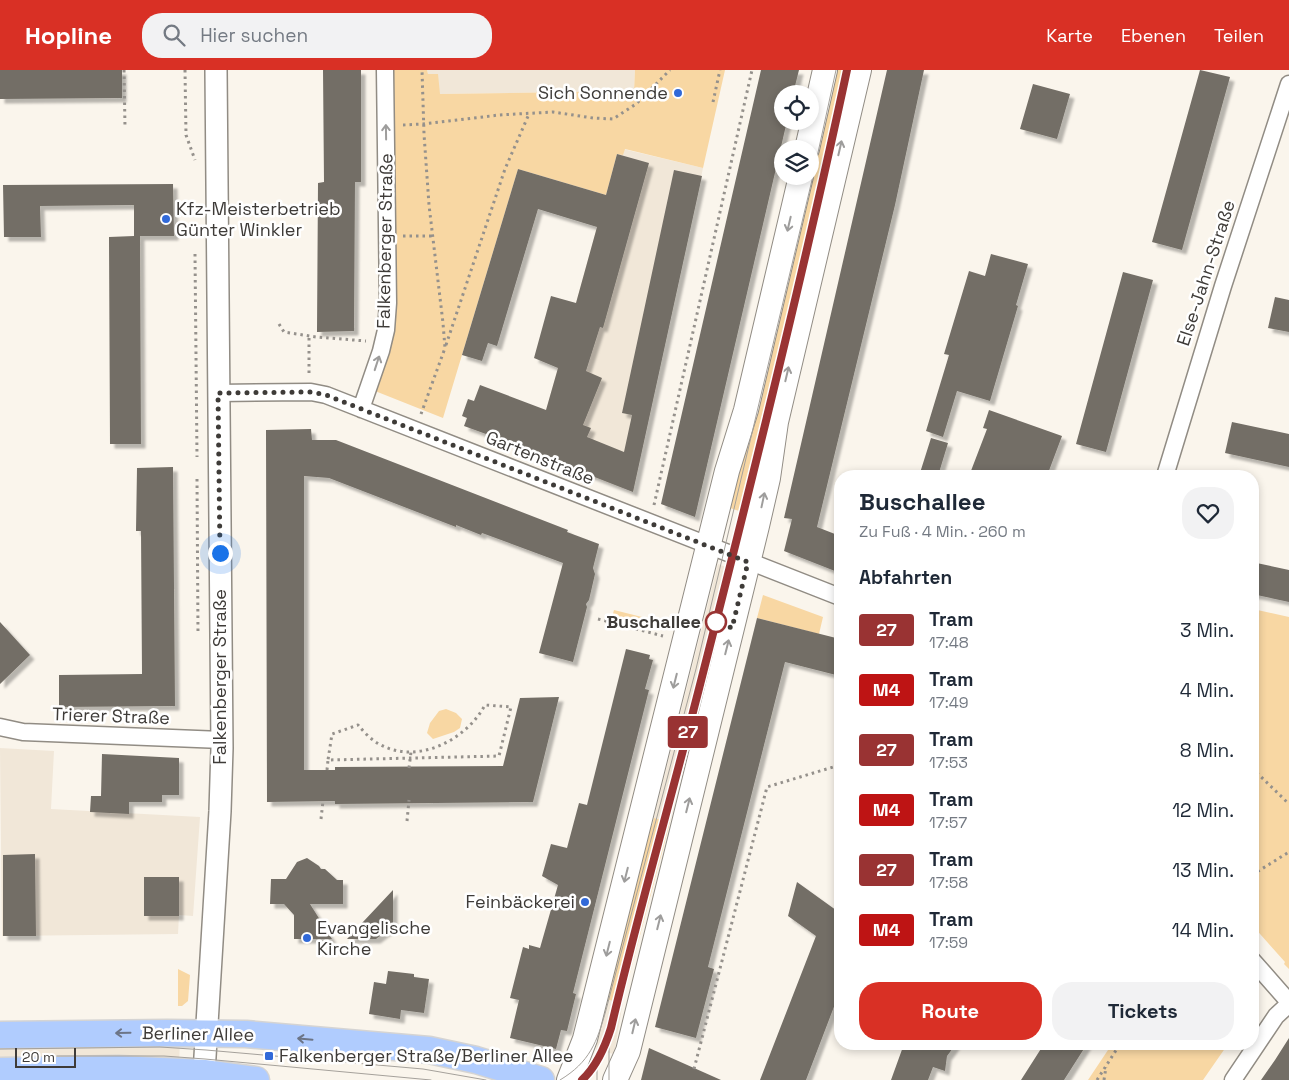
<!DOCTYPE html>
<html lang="de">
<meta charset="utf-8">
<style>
:root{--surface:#fff;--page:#f2f2f3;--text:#1f2937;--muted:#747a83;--accent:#d93025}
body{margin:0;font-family:"Space Grotesk",sans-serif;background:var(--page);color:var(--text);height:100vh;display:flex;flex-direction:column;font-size:19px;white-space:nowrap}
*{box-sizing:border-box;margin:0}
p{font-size:16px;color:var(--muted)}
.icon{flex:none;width:28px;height:28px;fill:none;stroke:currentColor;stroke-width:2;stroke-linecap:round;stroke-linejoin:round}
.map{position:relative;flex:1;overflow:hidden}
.side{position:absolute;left:834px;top:400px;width:425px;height:580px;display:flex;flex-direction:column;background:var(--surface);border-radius:20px;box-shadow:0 2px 8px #0003}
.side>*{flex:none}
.badge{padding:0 10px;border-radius:4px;font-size:18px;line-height:32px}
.fabs{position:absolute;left:774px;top:15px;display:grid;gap:10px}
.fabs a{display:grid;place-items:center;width:45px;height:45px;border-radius:50%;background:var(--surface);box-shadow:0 2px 8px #0003;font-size:25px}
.scale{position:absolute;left:15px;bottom:12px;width:61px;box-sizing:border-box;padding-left:5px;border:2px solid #3e3b38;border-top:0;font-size:14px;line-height:18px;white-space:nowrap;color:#3e3b38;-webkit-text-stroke:4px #fff;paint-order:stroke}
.you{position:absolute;width:25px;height:25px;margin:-12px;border:4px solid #fff;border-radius:50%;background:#1a73e8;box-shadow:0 0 0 8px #1a73e833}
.map>.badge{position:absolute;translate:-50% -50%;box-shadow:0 0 0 2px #fff}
h2{padding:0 25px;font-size:19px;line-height:45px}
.round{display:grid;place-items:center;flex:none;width:52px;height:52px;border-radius:20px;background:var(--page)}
.overview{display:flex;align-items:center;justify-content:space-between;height:85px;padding:0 25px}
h1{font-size:24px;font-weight:700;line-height:38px}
.button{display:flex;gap:10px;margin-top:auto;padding:10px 25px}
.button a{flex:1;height:58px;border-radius:20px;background:var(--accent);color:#fff;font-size:20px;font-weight:700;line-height:58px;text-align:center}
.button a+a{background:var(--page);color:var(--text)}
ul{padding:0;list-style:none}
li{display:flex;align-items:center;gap:15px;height:60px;padding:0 25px}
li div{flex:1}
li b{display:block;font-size:19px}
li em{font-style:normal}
li .badge{min-width:55px;font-weight:700;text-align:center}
header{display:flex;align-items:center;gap:30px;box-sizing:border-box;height:70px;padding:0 25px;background:var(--accent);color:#fff}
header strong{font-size:24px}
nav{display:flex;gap:28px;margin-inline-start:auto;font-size:18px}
.search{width:350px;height:45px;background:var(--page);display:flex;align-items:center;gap:12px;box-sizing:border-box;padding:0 18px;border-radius:20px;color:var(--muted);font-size:19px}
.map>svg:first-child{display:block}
.built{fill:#f1e7d8}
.green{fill:#f8d7a3}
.building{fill:#736e66;filter:url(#shadow)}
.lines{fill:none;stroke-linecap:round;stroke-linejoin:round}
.minor-casing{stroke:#918c84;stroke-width:19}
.tertiary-casing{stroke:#918c84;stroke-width:24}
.secondary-casing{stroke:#918c84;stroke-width:26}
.primary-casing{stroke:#d5d4d3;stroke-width:29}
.path{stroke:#95918c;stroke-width:3;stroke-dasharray:2.5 4;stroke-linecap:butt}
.minor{stroke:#fff;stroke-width:16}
.tertiary{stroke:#fff;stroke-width:21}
.secondary{stroke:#fff;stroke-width:24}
.primary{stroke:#b0ccfe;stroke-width:26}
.tram{stroke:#a5a19b;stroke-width:1}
.oneway{stroke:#9e9d9c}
.oneway2{stroke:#6c7587}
.line-casing{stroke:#fff;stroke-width:11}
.line{stroke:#933;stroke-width:8}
.walk{stroke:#3e3b38;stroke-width:5;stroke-dasharray:0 9}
.poi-dot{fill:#3169d8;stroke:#fff;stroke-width:2}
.stop-dot{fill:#fff;stroke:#933;stroke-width:2.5}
.labels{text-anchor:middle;stroke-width:5;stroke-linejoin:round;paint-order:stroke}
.poi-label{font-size:18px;fill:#3e3b38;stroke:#fff;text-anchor:start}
.street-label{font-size:18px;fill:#3e3b38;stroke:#fff}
.stop-label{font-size:18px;font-weight:bold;fill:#3e3b38;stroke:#fff;text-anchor:end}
</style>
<header>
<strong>Hopline</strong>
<div class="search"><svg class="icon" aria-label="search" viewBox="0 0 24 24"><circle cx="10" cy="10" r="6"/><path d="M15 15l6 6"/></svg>Hier suchen</div>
<nav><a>Karte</a><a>Ebenen</a><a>Teilen</a></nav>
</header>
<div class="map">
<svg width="1289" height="1010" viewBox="0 0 1289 1010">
<defs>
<filter id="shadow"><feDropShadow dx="4.5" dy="4.5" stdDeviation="1" flood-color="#0004"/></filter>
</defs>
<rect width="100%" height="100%" fill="#faf5ec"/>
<!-- built -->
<path class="built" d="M 427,0 L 635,0 L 634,21 L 439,24 L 428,4 Z
M 619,78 L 703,98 L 633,422 L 534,384 Z
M 718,494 L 734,500 L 670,752 L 654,748 Z
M 0,678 L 54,681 L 51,739 L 200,747 L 193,846 L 179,845 L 178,864 L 2,866 Z
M 616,924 L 624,926 L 614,984 L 596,980 L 600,949 L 604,929 Z
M 180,972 L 179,993 L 0,992 L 0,975 Z"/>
<!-- green -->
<path class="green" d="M 391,0 L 427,0 L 428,4 L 438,4 L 440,24 L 634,21 L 635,0 L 725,0 L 703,98 L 625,79 L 623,85 L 617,84 L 606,125 L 518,99 L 443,348 L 375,321 L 386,285 Z
M 832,0 L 853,0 L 754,446 L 724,436 L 810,106 L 810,96 Z
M 763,525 L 823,547 L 819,564 L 757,548 Z
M 1253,539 L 1289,547 L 1289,899 L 1284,894 L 1285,892 L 1253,856 Z
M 614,540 L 666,553 L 665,560 L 612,547 Z
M 446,639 L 456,643 L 462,649 L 460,658 L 454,662 L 433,669 L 427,663 L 430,653 L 439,641 Z
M 654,748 L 670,752 L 624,926 L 616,925 L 615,931 L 604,929 L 644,755 L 652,756 Z
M 178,899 L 190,905 L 188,931 L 182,936 L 178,936 Z
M 1112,974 L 1228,974 L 1203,1010 L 1088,1010 Z"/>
<!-- building -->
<path class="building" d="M 0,0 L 122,0 L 122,28 L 0,29 Z
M 323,0 L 361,0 L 361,112 L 355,112 L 354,261 L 317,262 L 318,113 L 324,112 Z
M 761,0 L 799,0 L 793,24 L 782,24 L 782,51 L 787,51 L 695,447 L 661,434 Z
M 887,0 L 924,0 L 895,135 L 817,457 L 840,466 L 840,503 L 784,481 L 792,449 L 784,448 Z
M 1200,0 L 1230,7 L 1182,180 L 1152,172 Z
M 1033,14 L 1070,24 L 1057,69 L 1020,59 Z
M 617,84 L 649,93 L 603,258 L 600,257 L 586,301 L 602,308 L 583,355 L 591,358 L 587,367 L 624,382 L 632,345 L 622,343 L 674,100 L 702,106 L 633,422 L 546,388 L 546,386 L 464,356 L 467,348 L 462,346 L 468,329 L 474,331 L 480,315 L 546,340 L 558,298 L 534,288 L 551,226 L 576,233 L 597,157 L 538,139 L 497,276 L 488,273 L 482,291 L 462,285 L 518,99 L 606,125 Z
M 173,114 L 174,166 L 140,166 L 141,374 L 110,374 L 109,167 L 134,166 L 134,135 L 40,136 L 41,167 L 4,167 L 3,115 Z
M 991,184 L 1028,194 L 1016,235 L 1018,236 L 990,331 L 957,321 L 943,367 L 926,361 L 949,285 L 944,284 L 969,201 L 985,206 Z
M 1123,202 L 1153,210 L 1106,382 L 1076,374 Z
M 1275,227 L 1289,230 L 1289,262 L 1268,258 Z
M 989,340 L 1062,366 L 1047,406 L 969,406 L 987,359 L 983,358 Z
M 1232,352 L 1289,364 L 1289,397 L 1225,383 Z
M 311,359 L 312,370 L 336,370 L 568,460 L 567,462 L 599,474 L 593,498 L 595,504 L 589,530 L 586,534 L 587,537 L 573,592 L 539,583 L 563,493 L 482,463 L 481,465 L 456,455 L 456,457 L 329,408 L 304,406 L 304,700 L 335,700 L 335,697 L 503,696 L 520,628 L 559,627 L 533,732 L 335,734 L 335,731 L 267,732 L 266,360 Z
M 931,368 L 948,373 L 938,406 L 919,406 Z
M 173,397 L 175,636 L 59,637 L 59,605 L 142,604 L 141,461 L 136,461 L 137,398 Z
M 1252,492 L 1289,500 L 1289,532 L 1252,524 Z
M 757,548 L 840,569 L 840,606 L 785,592 L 708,897 L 714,899 L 696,968 L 655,957 Z
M 0,552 L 30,585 L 0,614 Z
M 626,579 L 650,585 L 649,589 L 653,590 L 645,619 L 649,620 L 573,923 L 576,924 L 567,961 L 561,960 L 556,979 L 510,968 L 519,930 L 510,928 L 523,877 L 529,879 L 529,875 L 540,878 L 558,815 L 542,806 L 551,774 L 567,778 L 579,733 L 587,735 Z
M 102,684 L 179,688 L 179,725 L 162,725 L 162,732 L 129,732 L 129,744 L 90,742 L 91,726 L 101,726 Z
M 35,784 L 36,866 L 3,866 L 3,785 Z
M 307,788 L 319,796 L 321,799 L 325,799 L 337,810 L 343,810 L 343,834 L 310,834 L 332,869 L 294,869 L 294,845 L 284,834 L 270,834 L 271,809 L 286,809 L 297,792 Z
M 144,807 L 179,807 L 179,846 L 144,846 Z
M 797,812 L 840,843 L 840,921 L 806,1010 L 760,1010 L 816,866 L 788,846 Z
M 393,820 L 393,856 L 376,869 L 347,869 Z
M 388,901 L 414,904 L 414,907 L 429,909 L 424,943 L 401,940 L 400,949 L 369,944 L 374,912 L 386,914 Z
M 1289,968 L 1289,1010 L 1261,1010 L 1275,990 Z
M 904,974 L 956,974 L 947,986 L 945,1001 L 933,997 L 928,1010 L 891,1010 Z
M 1044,974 L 1087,974 L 1064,1010 L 1021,1010 Z
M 649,978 L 721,1010 L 641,1010 Z"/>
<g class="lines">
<defs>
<path id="minor" d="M 218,323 L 311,322 L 326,325 L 840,527
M 361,339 L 381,281 L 386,260 L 388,233 L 385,0
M 1165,406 L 1223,216 L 1289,14
M 0,657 L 23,662 L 222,670
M 1252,890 L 1289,932
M 1233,1010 L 1276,946 L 1289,934"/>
<path id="tertiary" d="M 204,1003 L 220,741 L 222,678 L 216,0"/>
<path id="secondary" d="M 807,79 L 825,0
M 569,1010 L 585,969 L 727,401 L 746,340 L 801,106
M 615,1010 L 628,981 L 757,456 L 768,408 L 776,352 L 859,0"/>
<path id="primary" d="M 0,965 L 167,963 L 246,964 L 429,980 L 476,990 L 541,1010
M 0,1001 L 118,999 L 204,1003 L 256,1010"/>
</defs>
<!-- minor casing -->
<use href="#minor" class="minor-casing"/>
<!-- tertiary casing -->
<use href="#tertiary" class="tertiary-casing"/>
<!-- secondary casing -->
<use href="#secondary" class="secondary-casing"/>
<!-- primary casing -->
<use href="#primary" class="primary-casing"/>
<!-- path -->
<path class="path" d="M 124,0 L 125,57
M 185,0 L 186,65 L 195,90
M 713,32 L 720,0
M 403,55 L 423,54 L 499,45 L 553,42 L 593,48 L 613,49 L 636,34 L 670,0
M 403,166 L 433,166
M 195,184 L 197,387
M 279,254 L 284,262 L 316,267 L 366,271
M 446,275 L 505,99 L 529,44
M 309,303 L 309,266
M 421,344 L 445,278 L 443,253 L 429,135 L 424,64 L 422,0
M 197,409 L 198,565
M 654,435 L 752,0
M 598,549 L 663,566
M 409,698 L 411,682
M 1252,698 L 1289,734
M 327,700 L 328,690 L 499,686 L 511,637 L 485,635 C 467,669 419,695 381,675 C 372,671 364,662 358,655 L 332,664 L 328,690
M 321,749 L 323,731
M 407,751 L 409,730
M 1252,805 L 1289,782
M 694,999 L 767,717 L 840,695
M 1097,1010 L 1120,974
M 1104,1010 L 1106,997"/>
<!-- minor -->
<use href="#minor" class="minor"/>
<!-- tertiary -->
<use href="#tertiary" class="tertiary"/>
<!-- secondary -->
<use href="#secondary" class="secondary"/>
<!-- primary -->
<use href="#primary" class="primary"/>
<!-- tram -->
<path class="tram" d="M 0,979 L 160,977 L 206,980 L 423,999 L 486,1010
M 57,986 L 164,986 L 205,989 L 431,1010
M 597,992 L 597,1010
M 560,1010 C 590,992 597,972 606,940 L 696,599 L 812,110 L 836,0
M 582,1010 C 597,996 604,977 611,959 C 639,840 673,722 703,603 C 754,403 803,202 847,0
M 609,1010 L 609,973"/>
</g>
<!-- one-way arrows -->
<defs><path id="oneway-shaft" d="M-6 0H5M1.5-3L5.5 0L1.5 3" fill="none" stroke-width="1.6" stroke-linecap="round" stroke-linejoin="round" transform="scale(1.25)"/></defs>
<g class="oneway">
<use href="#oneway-shaft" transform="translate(386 62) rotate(-91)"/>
<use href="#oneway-shaft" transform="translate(840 78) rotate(-77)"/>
<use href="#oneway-shaft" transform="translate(789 154) rotate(103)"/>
<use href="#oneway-shaft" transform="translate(377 293) rotate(-72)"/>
<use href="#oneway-shaft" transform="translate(787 304) rotate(-77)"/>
<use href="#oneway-shaft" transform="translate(763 430) rotate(-78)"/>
<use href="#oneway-shaft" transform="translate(727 577) rotate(-76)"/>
<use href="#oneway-shaft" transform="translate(675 611) rotate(104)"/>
<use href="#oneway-shaft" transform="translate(688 735) rotate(-76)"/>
<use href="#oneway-shaft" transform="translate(626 805) rotate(104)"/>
<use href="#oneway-shaft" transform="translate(659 852) rotate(-76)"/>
<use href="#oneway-shaft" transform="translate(608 879) rotate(104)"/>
<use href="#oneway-shaft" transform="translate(634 956) rotate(-77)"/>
</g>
<g class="oneway2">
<use href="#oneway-shaft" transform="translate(123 963) rotate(179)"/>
<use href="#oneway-shaft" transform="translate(305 969) rotate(-175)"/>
</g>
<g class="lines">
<defs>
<path id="line" d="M 582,1010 C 597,996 605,977 611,958 C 639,839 673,722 703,603 C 754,403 804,202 847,0"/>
</defs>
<!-- line casing -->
<use href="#line" class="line-casing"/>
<!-- line -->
<use href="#line" class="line"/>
<!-- walk -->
<path class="walk" d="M 220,483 L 218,323 L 311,322 L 326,325 L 748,492 L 732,558 L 716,552"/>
</g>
<!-- markers -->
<g class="poi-dot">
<circle cx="678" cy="23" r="5"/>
<circle cx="166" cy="149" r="5"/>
<circle cx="585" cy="832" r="5"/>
<circle cx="307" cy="868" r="5"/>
<rect x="264" y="981" width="10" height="10" rx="2.5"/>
</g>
<circle class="stop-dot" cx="716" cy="552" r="10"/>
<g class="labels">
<!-- poi labels -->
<g class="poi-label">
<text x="668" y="29" text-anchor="end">Sich Sonnende</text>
<text x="176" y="145">Kfz-Meisterbetrieb<tspan x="176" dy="21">Günter Winkler</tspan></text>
<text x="575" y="838" text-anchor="end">Feinbäckerei</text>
<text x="317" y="864">Evangelische<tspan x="317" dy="21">Kirche</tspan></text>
<text x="279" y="992">Falkenberger Straße/Berliner Allee</text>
</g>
<!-- street labels -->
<g class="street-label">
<text transform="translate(385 171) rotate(-89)" y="6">Falkenberger Straße</text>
<text transform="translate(1206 203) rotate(-72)" y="6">Else-Jahn-Straße</text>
<text transform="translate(540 388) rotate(22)" y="6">Gartenstraße</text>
<text transform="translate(220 607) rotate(-90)" y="6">Falkenberger Straße</text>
<text transform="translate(111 646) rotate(2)" y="6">Trierer Straße</text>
<text transform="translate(198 964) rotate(1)" y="6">Berliner Allee</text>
</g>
<!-- stop labels -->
<g class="stop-label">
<text x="701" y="558">Buschallee</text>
</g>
</g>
</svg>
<div class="fabs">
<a><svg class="icon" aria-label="locate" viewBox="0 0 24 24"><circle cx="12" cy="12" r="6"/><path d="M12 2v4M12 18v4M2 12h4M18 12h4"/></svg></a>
<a><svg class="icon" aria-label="layers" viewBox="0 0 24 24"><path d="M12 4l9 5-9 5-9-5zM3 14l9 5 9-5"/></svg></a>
</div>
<div class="scale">20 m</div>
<div class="you" style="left:220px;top:483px"></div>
<b class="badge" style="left:688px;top:662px;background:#933;color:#fff">27</b>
<section class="side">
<div class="overview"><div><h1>Buschallee</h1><p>Zu Fuß · 4 Min. · 260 m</p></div><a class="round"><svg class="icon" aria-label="heart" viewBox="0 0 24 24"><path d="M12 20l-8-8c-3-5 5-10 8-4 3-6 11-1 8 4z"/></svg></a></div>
<h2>Abfahrten</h2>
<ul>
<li><span class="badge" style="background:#933;color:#fff">27</span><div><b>Tram</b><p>17:48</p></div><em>3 Min.</em></li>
<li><span class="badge" style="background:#be1414;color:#fff">M4</span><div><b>Tram</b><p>17:49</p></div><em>4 Min.</em></li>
<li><span class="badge" style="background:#933;color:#fff">27</span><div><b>Tram</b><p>17:53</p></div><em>8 Min.</em></li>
<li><span class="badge" style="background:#be1414;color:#fff">M4</span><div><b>Tram</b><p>17:57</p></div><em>12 Min.</em></li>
<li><span class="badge" style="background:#933;color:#fff">27</span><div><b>Tram</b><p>17:58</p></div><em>13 Min.</em></li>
<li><span class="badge" style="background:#be1414;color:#fff">M4</span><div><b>Tram</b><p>17:59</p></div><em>14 Min.</em></li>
</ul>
<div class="button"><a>Route</a><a>Tickets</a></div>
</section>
</div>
